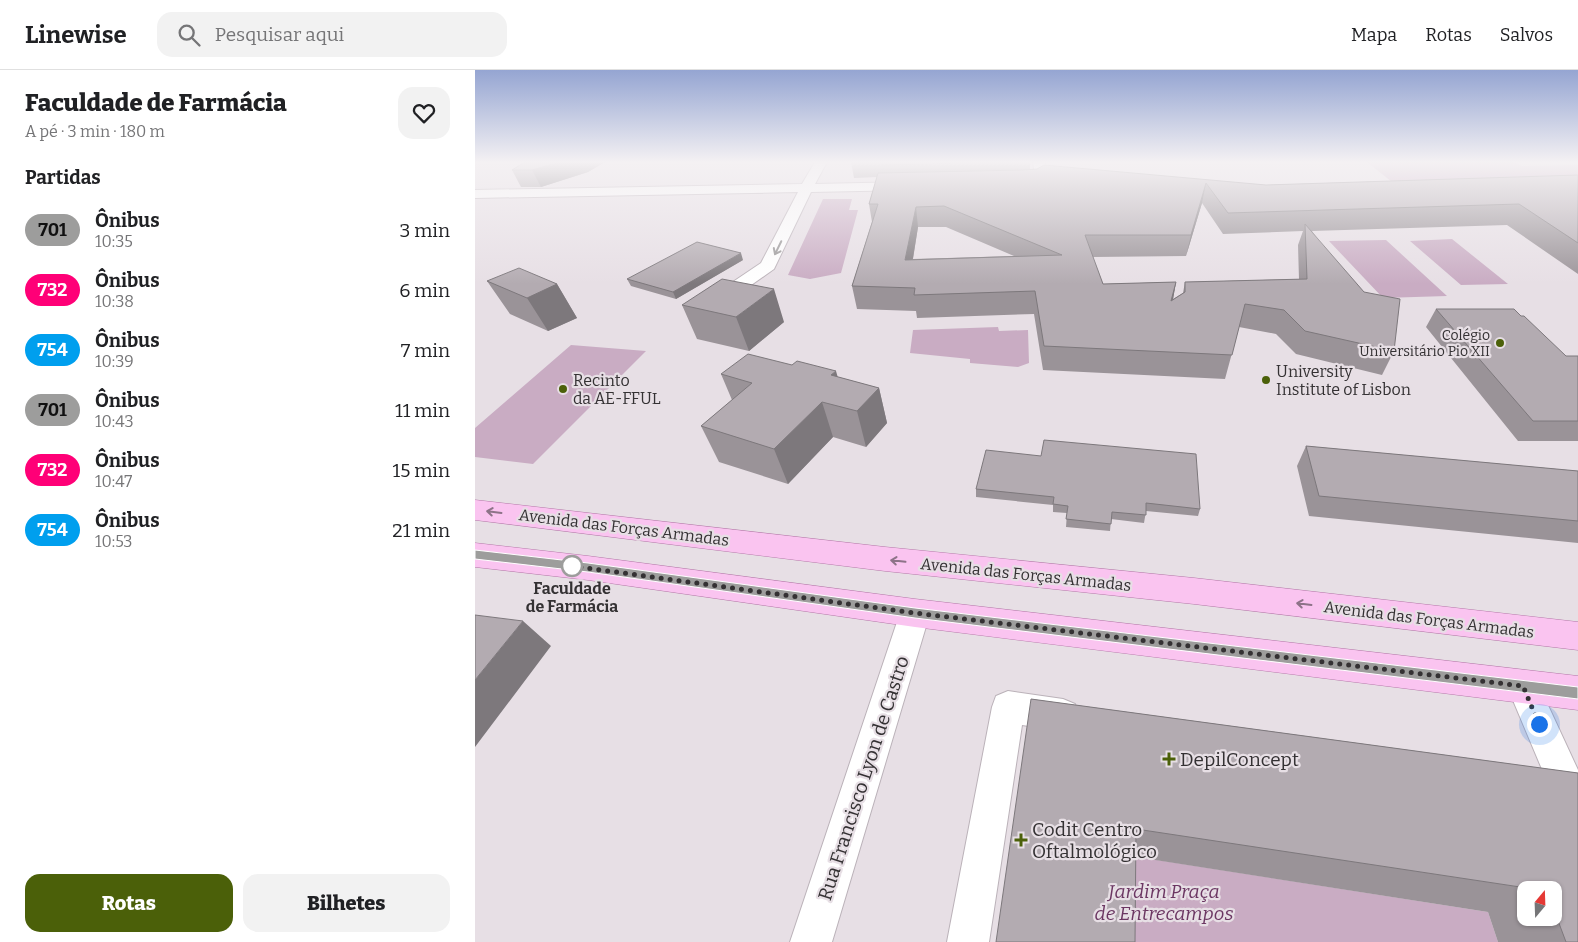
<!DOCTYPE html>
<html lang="pt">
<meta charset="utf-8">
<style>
:root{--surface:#fff;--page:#f2f2f2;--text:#202124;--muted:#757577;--line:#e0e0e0;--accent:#4b6009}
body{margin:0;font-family:Bitter,serif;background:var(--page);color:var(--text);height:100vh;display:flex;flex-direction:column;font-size:19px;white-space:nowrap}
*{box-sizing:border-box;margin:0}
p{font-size:16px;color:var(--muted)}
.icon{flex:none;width:28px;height:28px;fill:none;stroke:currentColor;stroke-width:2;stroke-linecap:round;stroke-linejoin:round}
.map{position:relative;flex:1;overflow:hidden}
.details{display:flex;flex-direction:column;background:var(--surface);width:475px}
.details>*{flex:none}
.badge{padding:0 10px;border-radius:16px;font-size:18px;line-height:32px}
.needle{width:32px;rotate:19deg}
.fabs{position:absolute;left:1042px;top:811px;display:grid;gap:10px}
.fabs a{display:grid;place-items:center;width:45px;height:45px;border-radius:10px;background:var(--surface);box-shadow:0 1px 4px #0004;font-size:25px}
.you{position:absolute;width:25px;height:25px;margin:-12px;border:4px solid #fff;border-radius:50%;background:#1a73e8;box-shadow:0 0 0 8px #1a73e833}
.map>.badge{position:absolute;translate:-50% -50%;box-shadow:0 0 0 2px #fff}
h2{padding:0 25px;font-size:19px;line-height:45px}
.round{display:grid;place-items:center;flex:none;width:52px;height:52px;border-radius:15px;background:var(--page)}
.headline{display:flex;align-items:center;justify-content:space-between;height:85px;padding:0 25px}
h1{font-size:24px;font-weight:800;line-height:38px}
.action{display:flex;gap:10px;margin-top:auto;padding:10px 25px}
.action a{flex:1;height:58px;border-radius:15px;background:var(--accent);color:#fff;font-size:20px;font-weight:800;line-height:58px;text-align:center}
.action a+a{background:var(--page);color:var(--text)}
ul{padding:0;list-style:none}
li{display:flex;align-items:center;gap:15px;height:60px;padding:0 25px}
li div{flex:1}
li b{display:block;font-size:19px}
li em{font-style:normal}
li .badge{min-width:55px;font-weight:700;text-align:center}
header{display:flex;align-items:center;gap:30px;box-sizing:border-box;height:70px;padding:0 25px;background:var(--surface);border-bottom:1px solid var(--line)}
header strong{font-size:24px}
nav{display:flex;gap:28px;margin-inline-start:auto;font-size:18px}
.search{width:350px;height:45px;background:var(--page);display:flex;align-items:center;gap:12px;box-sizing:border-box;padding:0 18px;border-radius:15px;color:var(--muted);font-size:19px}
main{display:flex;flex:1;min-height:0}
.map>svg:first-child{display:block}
.green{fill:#c9acc3}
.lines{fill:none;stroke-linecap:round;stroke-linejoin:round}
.street-casing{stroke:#bbb2b9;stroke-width:2}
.primary-casing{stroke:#b377a7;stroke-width:1}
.street{fill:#fff;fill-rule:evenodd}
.primary{fill:#fac4f0;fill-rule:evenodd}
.wall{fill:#9a9398;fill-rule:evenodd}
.shaded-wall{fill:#7d787c}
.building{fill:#b3abb1;stroke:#7d787c;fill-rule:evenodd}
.oneway{stroke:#9a9899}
.oneway2{stroke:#8d7388}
.line{fill:#9d9d9c;stroke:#fff}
.walk{stroke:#343133;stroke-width:5;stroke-dasharray:0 9}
.poi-dot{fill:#4b6009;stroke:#e7dfe5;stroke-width:2}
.stop-dot{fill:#fff;stroke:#9d9d9c;stroke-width:2.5}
.labels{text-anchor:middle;stroke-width:4.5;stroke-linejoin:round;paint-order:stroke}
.far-poi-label{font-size:14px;fill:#343133;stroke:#e7dfe5;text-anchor:end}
.poi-label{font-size:16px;fill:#343133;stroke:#e7dfe5;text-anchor:start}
.street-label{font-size:16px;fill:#343133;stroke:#e7dfe5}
.stop-label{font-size:16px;font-weight:bold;fill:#343133;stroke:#e7dfe5}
.near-poi-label{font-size:19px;fill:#343133;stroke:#e7dfe5;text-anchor:start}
.near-street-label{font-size:19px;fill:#343133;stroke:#e7dfe5}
.near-park-label{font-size:19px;font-style:italic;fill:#6b3662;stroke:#e7dfe5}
</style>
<header>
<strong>Linewise</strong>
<div class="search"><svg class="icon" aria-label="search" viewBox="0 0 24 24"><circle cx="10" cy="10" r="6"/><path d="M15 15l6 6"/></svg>Pesquisar aqui</div>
<nav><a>Mapa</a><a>Rotas</a><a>Salvos</a></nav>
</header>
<main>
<section class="details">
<div class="headline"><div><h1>Faculdade de Farmácia</h1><p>A pé · 3 min · 180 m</p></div><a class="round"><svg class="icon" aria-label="heart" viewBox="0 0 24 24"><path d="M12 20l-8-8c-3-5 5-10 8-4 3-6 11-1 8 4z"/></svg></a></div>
<h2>Partidas</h2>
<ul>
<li><span class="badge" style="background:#9d9d9c;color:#111">701</span><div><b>Ônibus</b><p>10:35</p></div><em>3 min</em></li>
<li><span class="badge" style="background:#f07;color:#fff">732</span><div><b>Ônibus</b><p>10:38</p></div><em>6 min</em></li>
<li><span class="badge" style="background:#009fee;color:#fff">754</span><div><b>Ônibus</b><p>10:39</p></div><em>7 min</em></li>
<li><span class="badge" style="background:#9d9d9c;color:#111">701</span><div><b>Ônibus</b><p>10:43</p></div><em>11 min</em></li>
<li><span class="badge" style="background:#f07;color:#fff">732</span><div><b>Ônibus</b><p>10:47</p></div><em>15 min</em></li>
<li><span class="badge" style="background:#009fee;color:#fff">754</span><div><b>Ônibus</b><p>10:53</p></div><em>21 min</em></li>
</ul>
<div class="action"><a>Rotas</a><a>Bilhetes</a></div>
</section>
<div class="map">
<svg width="1103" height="872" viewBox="0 0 1103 872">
<rect width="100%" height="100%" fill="#e7dfe5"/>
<!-- green -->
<path class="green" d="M 892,92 L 1039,92 L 1047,96 L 1103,95 L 1103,113 L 922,116 Z
M 348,129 L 377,129 L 374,140 L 383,140 L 366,203 L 335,209 L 313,205 Z
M 977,169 L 1033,214 L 986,215 L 935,171 Z
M 911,170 L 972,226 L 908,228 L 854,171 Z
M 523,257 L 524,261 L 553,260 L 554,293 L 543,297 L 495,293 L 495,289 L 435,283 L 438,260 Z
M 96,275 L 171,281 L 58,394 L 0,387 L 0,358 Z
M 650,785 L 1013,842 L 1023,872 L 647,872 Z"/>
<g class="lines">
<defs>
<path id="street" d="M 340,92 L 352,92 L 340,114 L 434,112 L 440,116 L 434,120 L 336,122 L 299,199 L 252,232 L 240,232 L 237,228 L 240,224 L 286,193 L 323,122 L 0,128 L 0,120 L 327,114 Z
M 558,92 L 570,92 L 571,108 L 569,111 L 561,111 Z
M 440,531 L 450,534 L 455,543 L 357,872 L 315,872 L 425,543 L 430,534 Z
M 1048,601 L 1059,605 L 1103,700 L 1103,759 L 1090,754 L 1032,616 L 1037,605 Z
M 533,621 L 588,629 L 600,634 L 604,645 L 600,656 L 588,661 L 547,655 L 514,872 L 472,872 L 517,637 L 521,626 Z"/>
<path id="primary" d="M 0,430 L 410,477 L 719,508 L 1103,552 L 1103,580 L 719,534 L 410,501 L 0,450 Z
M 0,473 L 113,486 L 440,529 L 1103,606 L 1103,640 L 440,557 L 113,510 L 0,497 Z"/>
</defs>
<!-- street casing -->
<use href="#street" class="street-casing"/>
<!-- primary casing -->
<use href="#primary" class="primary-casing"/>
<!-- street -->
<use href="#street" class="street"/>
<!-- primary -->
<use href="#primary" class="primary"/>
</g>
<!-- wall -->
<path class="wall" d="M 50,92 L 130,92 L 113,102 L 66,117 L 46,117 L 37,100 Z
M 376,92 L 555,92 L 555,99 L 791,115 L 1103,105 L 1103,204 L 1032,155 L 837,161 L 919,281 L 907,305 L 821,284 L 801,264 L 764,257 L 750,309 L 568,300 L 559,244 L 442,248 L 441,241 L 382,239 L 377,216 L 397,152 L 394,134 L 402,107 L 379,108 ZM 727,133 L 748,164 L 828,161 L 823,175 L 824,209 L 710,212 L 708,223 L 698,229 L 701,212 L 628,214 L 618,187 L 711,186 ZM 443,157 L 471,157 L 539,186 L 438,189 Z
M 268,190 L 201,229 L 156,216 L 152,209 Z
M 12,211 L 82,214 L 102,248 L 73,261 L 35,244 Z
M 207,235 L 309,252 L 274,281 L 222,269 Z
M 961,239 L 1091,286 L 1103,286 L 1103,371 L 1043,371 L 951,257 Z
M 246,304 L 363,307 L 404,318 L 412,353 L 391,377 L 358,367 L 313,414 L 244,392 L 226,356 L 257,330 Z
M 831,376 L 1103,401 L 1103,473 L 834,446 L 822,396 Z
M 566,386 L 725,439 L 723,446 L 671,441 L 669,453 L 636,449 L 635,461 L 591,457 L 592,443 L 578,442 L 578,435 L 501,427 L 501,419 Z
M 556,629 L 1103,703 L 1103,872 L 1023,872 L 1013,842 L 661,787 ZM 1051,820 L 1079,820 L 1079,848 L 1051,848 Z"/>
<!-- shaded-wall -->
<path class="shaded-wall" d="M 85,92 L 130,92 L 113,102 L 66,117 L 57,100 Z
M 731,113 L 727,133 L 711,186 L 716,165 Z
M 441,137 L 443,157 L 434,212 L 430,190 Z
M 266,183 L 268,190 L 201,229 L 198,222 Z
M 701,212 L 697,235 L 696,231 Z
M 82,214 L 102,248 L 73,261 L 52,228 Z
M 299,219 L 309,252 L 274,281 L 261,247 Z
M 361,301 L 371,336 L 356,305 Z
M 404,318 L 412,353 L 391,377 L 382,341 Z
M 347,332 L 358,367 L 313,414 L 299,379 Z
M 48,551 L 76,576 L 0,677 L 0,610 Z"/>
<!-- building -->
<path class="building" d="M 50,92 L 85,92 L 57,100 L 37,100 Z
M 407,92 L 524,92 L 407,95 Z
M 569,95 L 791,115 L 1103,105 L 1103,173 L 1044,134 L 753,143 L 731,113 L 716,165 L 610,165 L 628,214 L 701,212 L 696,231 L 710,222 L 710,212 L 832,209 L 830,154 L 889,222 L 925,229 L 919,281 L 830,261 L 809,240 L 770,234 L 757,285 L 569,276 L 560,221 L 439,225 L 440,218 L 377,216 L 403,134 L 394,134 L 403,103 L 547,100 L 562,99 ZM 469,136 L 587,185 L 430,190 L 441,137 Z
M 222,172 L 266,183 L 198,222 L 152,209 Z
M 44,198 L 82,214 L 52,228 L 12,211 Z
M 247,209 L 299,219 L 261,247 L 207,235 Z
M 961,239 L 1039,239 L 1046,246 L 1049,246 L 1091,286 L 1103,286 L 1103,351 L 1058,351 Z
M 273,284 L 317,295 L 322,291 L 361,301 L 356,305 L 404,318 L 382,341 L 347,332 L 299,379 L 226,356 L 277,313 L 246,304 Z
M 569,370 L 721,384 L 725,439 L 671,433 L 671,445 L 637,442 L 636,454 L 591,449 L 593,436 L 578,434 L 579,427 L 501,419 L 511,380 L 566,386 Z
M 831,376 L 1103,401 L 1103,451 L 844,426 Z
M 0,545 L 48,551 L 0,610 Z
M 556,629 L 1103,703 L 1103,872 L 1091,872 L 1079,840 L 1079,820 L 1065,820 L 661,759 L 660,872 L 521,872 Z"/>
<!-- one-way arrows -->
<defs><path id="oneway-shaft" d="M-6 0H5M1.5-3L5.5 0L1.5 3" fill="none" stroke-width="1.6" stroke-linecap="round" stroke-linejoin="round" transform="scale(1.25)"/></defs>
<use class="oneway" href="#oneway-shaft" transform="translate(303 178) rotate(116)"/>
<g class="oneway2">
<use href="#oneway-shaft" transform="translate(19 442) rotate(-173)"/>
<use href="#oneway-shaft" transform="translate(423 491) rotate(-174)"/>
<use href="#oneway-shaft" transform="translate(829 534) rotate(-173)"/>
</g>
<!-- sky -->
<linearGradient id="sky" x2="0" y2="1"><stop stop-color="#95a5d2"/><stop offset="0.43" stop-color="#f4f1f3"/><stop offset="1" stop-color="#f4f1f3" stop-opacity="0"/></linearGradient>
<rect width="1103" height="214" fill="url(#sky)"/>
<!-- line -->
<path class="line" d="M 0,480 L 113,493 L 440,538 L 1103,617 L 1103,629 L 440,548 L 113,502 L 0,489 Z"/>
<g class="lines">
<!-- walk -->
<path class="walk" d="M 97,496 L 440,543 L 1048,616 L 1064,654"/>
</g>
<!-- markers -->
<g class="poi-dot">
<circle cx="1025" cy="273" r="5"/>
<circle cx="791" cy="310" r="5"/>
<circle cx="88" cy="319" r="5"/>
<path d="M691.5 681.5h5v5h5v5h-5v5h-5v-5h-5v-5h5z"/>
<path d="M543.5 762.5h5v5h5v5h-5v5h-5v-5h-5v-5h5z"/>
</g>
<circle class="stop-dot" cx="97" cy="496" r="10"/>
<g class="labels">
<!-- far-poi labels -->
<g class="far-poi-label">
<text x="1015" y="270">Colégio<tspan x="1015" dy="16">Universitário Pio XII</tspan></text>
</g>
<!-- poi labels -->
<g class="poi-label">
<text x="801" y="307">University<tspan x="801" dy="18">Institute of Lisbon</tspan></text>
<text x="98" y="316">Recinto<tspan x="98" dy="18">da AE-FFUL</tspan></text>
</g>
<!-- street labels -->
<g class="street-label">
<text transform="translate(149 457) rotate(7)" y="6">Avenida das Forças Armadas</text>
<text transform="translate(551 504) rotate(6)" y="6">Avenida das Forças Armadas</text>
<text transform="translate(954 549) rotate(7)" y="6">Avenida das Forças Armadas</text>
</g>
<!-- stop labels -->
<g class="stop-label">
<text x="97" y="524">Faculdade<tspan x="97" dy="18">de Farmácia</tspan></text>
</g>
<!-- near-poi labels -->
<g class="near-poi-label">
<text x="705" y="696">DepilConcept</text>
<text x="557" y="766">Codit Centro<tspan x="557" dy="22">Oftalmológico</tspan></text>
</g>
<!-- near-street labels -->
<g class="near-street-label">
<text transform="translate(388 708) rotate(-72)" y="7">Rua Francisco Lyon de Castro</text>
</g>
<!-- near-park labels -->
<g class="near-park-label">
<text x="689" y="828">Jardim Praça<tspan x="689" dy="22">de Entrecampos</tspan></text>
</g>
</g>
</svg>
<div class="fabs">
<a><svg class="needle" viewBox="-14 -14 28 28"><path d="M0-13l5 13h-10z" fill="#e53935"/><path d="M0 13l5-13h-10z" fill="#757577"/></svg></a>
</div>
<div class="you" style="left:1064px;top:654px"></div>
</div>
</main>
